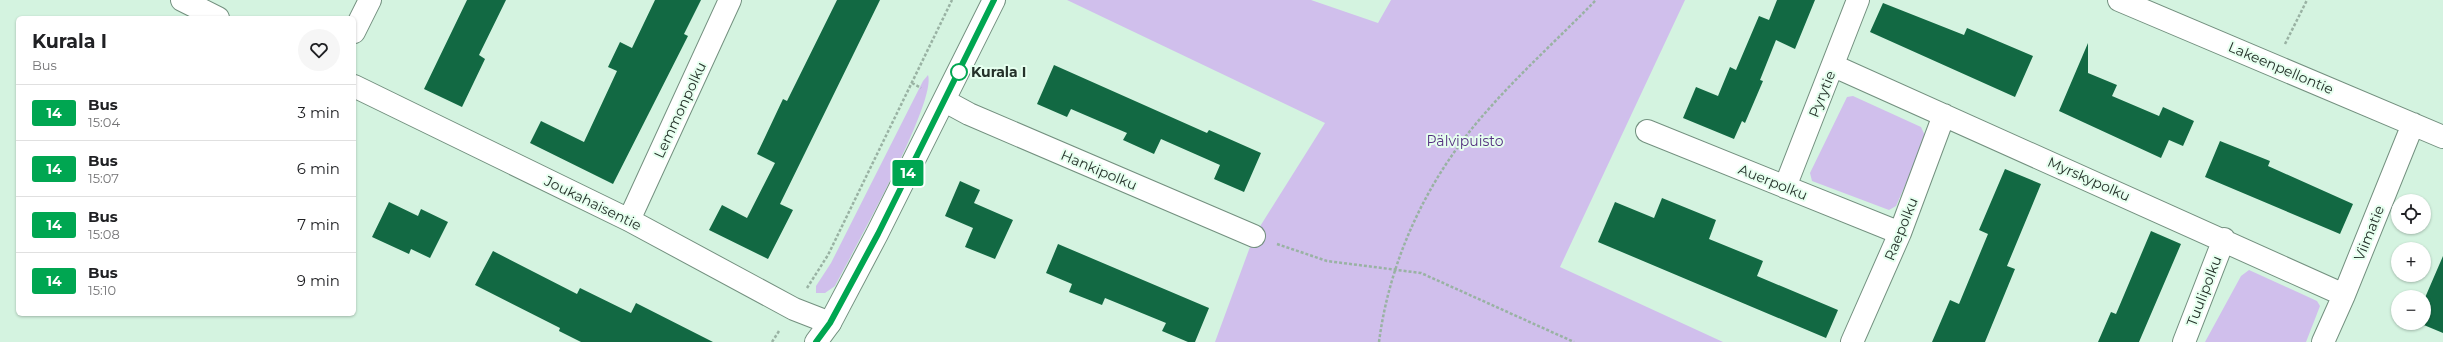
<!DOCTYPE html>
<meta charset="utf-8">
<style>
:root{--surface:#fff;--page:#f6f6f6;--text:#202124;--muted:#757577;--line:#e0e0e0}
body{margin:0;font-family:Montserrat,sans-serif;background:var(--page);color:var(--text);height:100vh;display:flex;flex-direction:column;font-size:15px;white-space:nowrap}
*{box-sizing:border-box;margin:0}
p{font-size:13px;color:var(--muted)}
.icon{flex:none;width:22px;height:22px;fill:none;stroke:currentColor;stroke-width:2;stroke-linecap:round;stroke-linejoin:round}
.map{position:relative;flex:1;overflow:hidden}
.side{position:absolute;left:16px;top:16px;width:340px;height:300px;display:flex;flex-direction:column;background:var(--surface);border-radius:6px;box-shadow:0 1px 3px #0004}
.side>*{flex:none}
.badge{padding:0 8px;border-radius:3px;font-size:14px;line-height:26px}
.tools{position:absolute;left:2391px;top:194px;display:grid;gap:8px}
.tools a{display:grid;place-items:center;width:40px;height:40px;border-radius:50%;background:var(--surface);box-shadow:0 1px 3px #0004;font-size:20px}
.map>.badge{position:absolute;translate:-50% -50%;box-shadow:0 0 0 2px #fff}
.round{display:grid;place-items:center;flex:none;width:42px;height:42px;border-radius:21px;background:var(--page)}
.head{display:flex;align-items:center;justify-content:space-between;height:68px;padding:0 16px}
h1{font-size:19px;font-weight:700;line-height:30px}
ul{padding:0;list-style:none}
li{display:flex;align-items:center;gap:12px;height:56px;padding:0 16px;border-top:1px solid var(--line)}
li div{flex:1}
li b{display:block;font-size:15px}
li em{font-style:normal}
li .badge{min-width:44px;font-weight:700;text-align:center}
.map>svg:first-child{display:block}
.green{fill:#d0bfec}
.building{fill:#126943}
.lines{fill:none;stroke-linecap:round;stroke-linejoin:round}
.minor-casing{stroke:#73907f;stroke-width:24}
.tertiary-casing{stroke:#73907f;stroke-width:24}
.path{stroke:#99b2a3;stroke-width:2.5;stroke-dasharray:3 2;stroke-linecap:butt}
.minor{stroke:#fff;stroke-width:22}
.tertiary{stroke:#fff;stroke-width:22}
.line-casing{stroke:#fff;stroke-width:9}
.line{stroke:#00a651;stroke-width:6}
.stop-dot{fill:#fff;stroke:#00a651;stroke-width:2}
.labels{text-anchor:middle;stroke-width:4;stroke-linejoin:round;paint-order:stroke}
.street-label{font-size:14px;fill:#25322a;stroke:#e6ffef}
.stop-label{font-size:14px;font-weight:bold;fill:#25322a;stroke:#e6ffef;text-anchor:start}
.park-label{font-size:14px;fill:#553180;stroke:#e6ffef}
</style>
<div class="map">
<svg width="2443" height="342" viewBox="0 0 2443 342">
<rect width="100%" height="100%" fill="#d4f3e0"/>
<!-- green -->
<path class="green" d="M 1067,0 L 1311,0 L 1378,23 L 1391,0 L 1685,0 L 1560,267 L 1723,342 L 1215,342 L 1254,236 L 1325,123 Z
M 928,75 C 937,102 852,253 835,286 L 825,293 L 816,293 L 816,286 L 831,263 L 923,81 Z
M 1853,96 L 1921,127 L 1926,138 L 1896,206 L 1889,210 L 1812,181 L 1810,173 L 1847,97 Z
M 2249,270 L 2317,301 L 2320,306 L 2306,342 L 2205,342 L 2241,276 Z"/>
<!-- building -->
<path class="building" d="M 467,0 L 506,0 L 479,55 L 485,59 L 462,107 L 424,89 Z
M 655,0 L 701,0 L 684,34 L 688,36 L 613,184 L 530,143 L 541,121 L 584,142 L 617,71 L 608,67 L 620,42 L 632,48 Z
M 837,0 L 880,0 L 780,204 L 793,210 L 768,259 L 709,230 L 722,205 L 747,218 L 775,163 L 757,154 L 783,99 L 787,101 Z
M 1777,0 L 1815,0 L 1795,49 L 1776,40 L 1760,80 L 1763,81 L 1745,123 L 1742,121 L 1734,139 L 1683,118 L 1696,87 L 1718,96 L 1730,67 L 1736,70 L 1759,16 L 1769,20 Z
M 1883,3 L 1964,35 L 1967,28 L 2033,56 L 2015,97 L 1870,32 Z
M 2088,43 L 2088,73 L 2117,85 L 2112,96 L 2159,116 L 2163,107 L 2194,121 L 2183,146 L 2169,140 L 2161,158 L 2059,111 Z
M 1054,65 L 1207,133 L 1209,130 L 1261,153 L 1244,192 L 1214,179 L 1220,165 L 1161,139 L 1154,154 L 1123,140 L 1127,133 L 1071,109 L 1067,117 L 1037,104 Z
M 2220,141 L 2270,161 L 2268,166 L 2353,204 L 2340,234 L 2205,177 Z
M 2005,169 L 2041,184 L 2007,266 L 2015,269 L 1985,342 L 1932,342 L 1950,300 L 1959,304 L 1988,234 L 1979,230 Z
M 960,181 L 980,190 L 974,203 L 1013,220 L 995,259 L 965,247 L 973,228 L 945,216 Z
M 1662,198 L 1716,220 L 1709,239 L 1763,261 L 1757,276 L 1838,310 L 1826,338 L 1598,242 L 1615,202 L 1654,218 Z
M 389,202 L 418,216 L 421,209 L 448,222 L 430,258 L 411,249 L 409,254 L 372,237 Z
M 2151,231 L 2181,244 L 2139,342 L 2098,342 L 2111,312 L 2116,314 Z
M 1058,244 L 1209,308 L 1195,342 L 1188,342 L 1162,331 L 1166,323 L 1105,298 L 1102,305 L 1069,292 L 1072,284 L 1046,273 Z
M 493,251 L 577,294 L 580,288 L 631,313 L 636,303 L 713,342 L 581,342 L 559,331 L 560,328 L 475,285 Z
M 2443,256 L 2443,333 L 2419,323 L 2424,323 L 2424,300 Z"/>
<g class="lines">
<defs>
<path id="minor" d="M 182,0 L 218,18
M 2119,0 L 2443,137
M 354,32 L 370,0
M 1834,66 L 2344,295
M 354,86 L 629,220 L 794,309 L 830,323
M 945,101 L 969,114 L 1254,236
M 1647,131 L 1900,233
M 1785,187 L 1858,0
M 629,220 L 730,0
M 1852,342 L 1900,233 L 1944,115
M 2184,342 L 2224,239
M 2323,342 L 2344,295 L 2413,124"/>
<path id="tertiary" d="M 816,342 L 830,323 L 877,234 L 994,0"/>
</defs>
<!-- minor casing -->
<use href="#minor" class="minor-casing"/>
<!-- tertiary casing -->
<use href="#tertiary" class="tertiary-casing"/>
<!-- path -->
<path class="path" d="M 2285,44 L 2307,0
M 912,83 L 921,88
M 1277,244 L 1327,261 L 1421,273 L 1574,342
M 807,288 L 828,255 L 952,0
M 772,342 L 779,331
M 1379,342 C 1390,257 1429,176 1486,112 C 1520,73 1560,37 1596,0"/>
<!-- minor -->
<use href="#minor" class="minor"/>
<!-- tertiary -->
<use href="#tertiary" class="tertiary"/>
</g>
<g class="lines">
<defs>
<path id="line" d="M 816,342 L 830,323 L 878,234 L 994,0"/>
</defs>
<!-- line casing -->
<use href="#line" class="line-casing"/>
<!-- line -->
<use href="#line" class="line"/>
</g>
<!-- markers -->
<circle class="stop-dot" cx="959" cy="72" r="8"/>
<g class="labels">
<!-- street labels -->
<g class="street-label">
<text transform="translate(2281 68) rotate(23)" y="5">Lakeenpellontie</text>
<text transform="translate(1822 94) rotate(-68)" y="5">Pyrytie</text>
<text transform="translate(680 110) rotate(-65)" y="5">Lemmonpolku</text>
<text transform="translate(1099 170) rotate(23)" y="5">Hankipolku</text>
<text transform="translate(2089 179) rotate(24)" y="5">Myrskypolku</text>
<text transform="translate(1773 182) rotate(22)" y="5">Auerpolku</text>
<text transform="translate(593 203) rotate(26)" y="5">Joukahaisentie</text>
<text transform="translate(1901 229) rotate(-68)" y="5">Raepolku</text>
<text transform="translate(2369 233) rotate(-68)" y="5">Viimatie</text>
<text transform="translate(2204 291) rotate(-69)" y="5">Tuulipolku</text>
</g>
<!-- stop labels -->
<g class="stop-label">
<text x="971" y="77">Kurala I</text>
</g>
<!-- park labels -->
<g class="park-label">
<text x="1465" y="146">Pälvipuisto</text>
</g>
</g>
</svg>
<div class="tools">
<a><svg class="icon" aria-label="locate" viewBox="0 0 24 24"><circle cx="12" cy="12" r="6"/><path d="M12 2v4M12 18v4M2 12h4M18 12h4"/></svg></a>
<a>+</a>
<a>−</a>
</div>
<b class="badge" style="left:908px;top:173px;background:#00a651;color:#fff">14</b>
<section class="side">
<div class="head"><div><h1>Kurala I</h1><p>Bus</p></div><a class="round"><svg class="icon" aria-label="heart" viewBox="0 0 24 24"><path d="M12 20l-8-8c-3-5 5-10 8-4 3-6 11-1 8 4z"/></svg></a></div>
<ul>
<li><span class="badge" style="background:#00a651;color:#fff">14</span><div><b>Bus</b><p>15:04</p></div><em>3 min</em></li>
<li><span class="badge" style="background:#00a651;color:#fff">14</span><div><b>Bus</b><p>15:07</p></div><em>6 min</em></li>
<li><span class="badge" style="background:#00a651;color:#fff">14</span><div><b>Bus</b><p>15:08</p></div><em>7 min</em></li>
<li><span class="badge" style="background:#00a651;color:#fff">14</span><div><b>Bus</b><p>15:10</p></div><em>9 min</em></li>
</ul>
</section>
</div>
